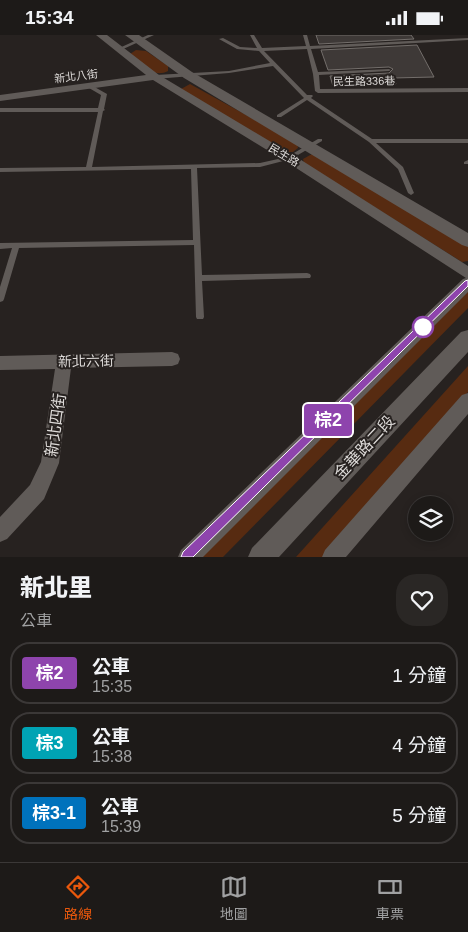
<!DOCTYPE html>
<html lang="zh-TW">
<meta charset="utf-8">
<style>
:root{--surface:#1d1a18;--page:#2a2725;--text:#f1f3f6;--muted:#a0a1a2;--line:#3b3837;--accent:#ea580c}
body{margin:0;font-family:Arial,"Noto Sans TC",sans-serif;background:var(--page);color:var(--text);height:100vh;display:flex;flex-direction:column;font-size:19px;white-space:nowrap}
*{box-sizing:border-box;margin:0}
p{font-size:16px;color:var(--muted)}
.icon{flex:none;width:28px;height:28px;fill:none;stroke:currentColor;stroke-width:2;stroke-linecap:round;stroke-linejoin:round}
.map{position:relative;height:522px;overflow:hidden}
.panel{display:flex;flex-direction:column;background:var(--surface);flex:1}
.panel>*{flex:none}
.badge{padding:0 10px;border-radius:4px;font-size:18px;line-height:32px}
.tools{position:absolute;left:408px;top:461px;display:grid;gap:10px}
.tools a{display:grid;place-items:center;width:45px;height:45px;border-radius:50%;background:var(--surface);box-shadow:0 2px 8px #0003,0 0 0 1px var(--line);font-size:25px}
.map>.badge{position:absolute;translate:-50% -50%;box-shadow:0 0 0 2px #fff}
.round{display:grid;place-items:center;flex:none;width:52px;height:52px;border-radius:20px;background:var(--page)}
.overview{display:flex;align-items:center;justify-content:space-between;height:85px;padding:0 20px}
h1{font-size:24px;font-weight:800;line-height:38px}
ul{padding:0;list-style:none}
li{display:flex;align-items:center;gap:15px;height:62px;margin:0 10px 8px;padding:0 10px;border:2px solid var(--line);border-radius:20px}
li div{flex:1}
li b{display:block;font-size:19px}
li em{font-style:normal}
li .badge{min-width:55px;font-weight:700;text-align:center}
.status{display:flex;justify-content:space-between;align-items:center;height:35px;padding:0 25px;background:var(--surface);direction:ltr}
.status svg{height:14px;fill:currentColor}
.tabs{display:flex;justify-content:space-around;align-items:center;height:70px;border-top:1px solid var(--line);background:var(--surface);font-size:14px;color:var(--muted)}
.tabs a{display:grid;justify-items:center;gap:2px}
.tabs .current{color:var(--accent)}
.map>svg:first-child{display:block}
.green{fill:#572b11}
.building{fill:#3e3937;stroke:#736e6b}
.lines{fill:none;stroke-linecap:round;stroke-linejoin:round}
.service{fill:#605b58;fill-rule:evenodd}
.minor{fill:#605b58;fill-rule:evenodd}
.tertiary{fill:#605b58;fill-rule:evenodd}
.line{fill:#8e44ad;stroke:#fff}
.stop-dot{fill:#fff;stroke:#8e44ad;stroke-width:2.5}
.labels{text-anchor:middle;stroke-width:4;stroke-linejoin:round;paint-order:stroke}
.far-street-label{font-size:11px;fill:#dddad8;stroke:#272220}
.street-label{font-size:14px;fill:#dddad8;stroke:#272220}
.near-street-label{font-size:16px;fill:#dddad8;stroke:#272220}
</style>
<div class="status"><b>15:34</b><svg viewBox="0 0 49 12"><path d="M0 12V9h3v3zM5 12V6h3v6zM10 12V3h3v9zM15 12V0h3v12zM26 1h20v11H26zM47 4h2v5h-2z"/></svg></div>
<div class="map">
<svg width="468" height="522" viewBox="0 0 468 522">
<rect width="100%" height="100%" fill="#272220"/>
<!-- green -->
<path class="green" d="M 136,15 L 146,16 L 168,31 L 168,36 C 153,44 141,28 130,19 Z
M 190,49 L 297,108 L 298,113 L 293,117 L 285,117 L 181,54 Z
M 312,119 L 468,211 L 468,226 L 462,227 L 304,128 L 303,124 Z
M 468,256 L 468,273 L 223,522 L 195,522 Z
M 468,331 L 468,357 L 324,522 L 296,522 Z"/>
<!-- building -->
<path class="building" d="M 316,0 L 411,0 L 414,4 L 319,9 Z
M 417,10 L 434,42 L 393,43 L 396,49 L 333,51 L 330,41 L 389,38 L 393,34 L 389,32 L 328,35 L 321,15 Z"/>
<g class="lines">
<!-- service -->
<path class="service" d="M 148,0 L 154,0 L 121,15 L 117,14 Z
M 250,0 L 254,0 L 262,13 L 306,11 L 303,0 L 307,0 L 310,11 L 468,3 L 468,5 L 311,14 L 318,37 L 389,34 L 391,35 L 389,36 L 319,40 L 320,54 L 468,53 L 468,57 L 318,58 L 315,56 L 313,39 L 307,14 L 264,16 L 307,60 L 312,60 L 313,61 L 311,63 L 372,104 L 468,104 L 468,108 L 376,108 L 403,132 L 414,158 L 411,160 L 408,158 L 398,134 L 369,107 L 307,65 L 281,82 L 277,82 L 277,80 L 304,63 L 273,31 L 229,38 L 155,44 L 152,42 L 155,40 L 229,36 L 270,28 L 259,16 L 237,14 L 219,4 L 223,3 L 240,12 L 257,13 Z
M 91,50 L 107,59 L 104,74 L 105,75 L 103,76 L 92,132 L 260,128 L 287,122 L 318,104 L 322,104 L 322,106 L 291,124 L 260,132 L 197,133 L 202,240 L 307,238 L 310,239 L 311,241 L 310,243 L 202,246 L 204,282 L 203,284 L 197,284 L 196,282 L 194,210 L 19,213 L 4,264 L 3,266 L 0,267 L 0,252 L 12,213 L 0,214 L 0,208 L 193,205 L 191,134 L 0,137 L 0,133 L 86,132 L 98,77 L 0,77 L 0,73 L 98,73 L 101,60 L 89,53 L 88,52 Z
M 468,125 L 468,129 L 464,129 L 464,127 Z"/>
<!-- minor -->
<path class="minor" d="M 96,0 L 107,0 L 159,40 L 298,123 L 468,231 L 468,257 L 203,522 L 178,522 L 181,515 L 463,244 L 466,243 L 290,129 L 153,45 L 0,66 L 0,60 L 146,40 Z
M 172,317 L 178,319 L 180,324 L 178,329 L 172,331 L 71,333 L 59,428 L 44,464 L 7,504 L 0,507 L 0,482 L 30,450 L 41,427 L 55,334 L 0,335 L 0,321 Z
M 468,358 L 468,379 L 346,522 L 322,522 L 325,515 L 462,360 Z"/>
<!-- tertiary -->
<path class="tertiary" d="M 125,0 L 139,0 L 192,37 L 468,198 L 468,212 L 462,210 L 184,43 Z
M 468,295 L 468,317 L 279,522 L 248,522 L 252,513 L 461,297 Z"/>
</g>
<!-- line -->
<path class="line" d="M 468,245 L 468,251 L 193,522 L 181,522 L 183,517 L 465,246 Z"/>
<!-- markers -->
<circle class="stop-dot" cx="423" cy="292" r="10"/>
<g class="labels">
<!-- far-street labels -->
<g class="far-street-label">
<text transform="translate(76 41) rotate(-7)" y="4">新北八街</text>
<text transform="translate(364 46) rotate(-1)" y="4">民生路336巷</text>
<text transform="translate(284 120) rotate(31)" y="4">民生路</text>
</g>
<!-- street labels -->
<g class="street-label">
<text transform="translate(86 326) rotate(-1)" y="5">新北六街</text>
</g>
<!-- near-street labels -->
<g class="near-street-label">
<text transform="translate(55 390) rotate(-82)" y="6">新北四街</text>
<text transform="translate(364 412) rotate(-47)" y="6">金華路二段</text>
</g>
</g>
</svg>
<div class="tools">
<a><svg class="icon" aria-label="layers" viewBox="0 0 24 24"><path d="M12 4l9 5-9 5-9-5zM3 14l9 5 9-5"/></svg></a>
</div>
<b class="badge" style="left:328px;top:385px;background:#8e44ad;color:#fff">棕2</b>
</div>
<section class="panel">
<div class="overview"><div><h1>新北里</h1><p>公車</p></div><a class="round"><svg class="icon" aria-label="heart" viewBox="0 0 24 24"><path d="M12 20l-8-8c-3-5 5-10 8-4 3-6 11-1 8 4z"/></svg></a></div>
<ul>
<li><span class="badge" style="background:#8e44ad;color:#fff">棕2</span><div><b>公車</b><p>15:35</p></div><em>1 分鐘</em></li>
<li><span class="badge" style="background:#00a3b4;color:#fff">棕3</span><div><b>公車</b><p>15:38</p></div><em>4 分鐘</em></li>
<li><span class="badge" style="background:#0072bc;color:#fff">棕3-1</span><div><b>公車</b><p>15:39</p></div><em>5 分鐘</em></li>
</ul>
</section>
<nav class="tabs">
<a class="current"><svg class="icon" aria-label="directions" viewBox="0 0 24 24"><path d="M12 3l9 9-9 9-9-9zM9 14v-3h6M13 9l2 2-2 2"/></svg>路線</a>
<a><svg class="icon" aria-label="map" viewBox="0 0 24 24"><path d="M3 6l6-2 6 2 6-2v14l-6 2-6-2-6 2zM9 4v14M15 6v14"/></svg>地圖</a>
<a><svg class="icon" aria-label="tickets" viewBox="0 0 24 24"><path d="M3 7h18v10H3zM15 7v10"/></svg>車票</a>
</nav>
